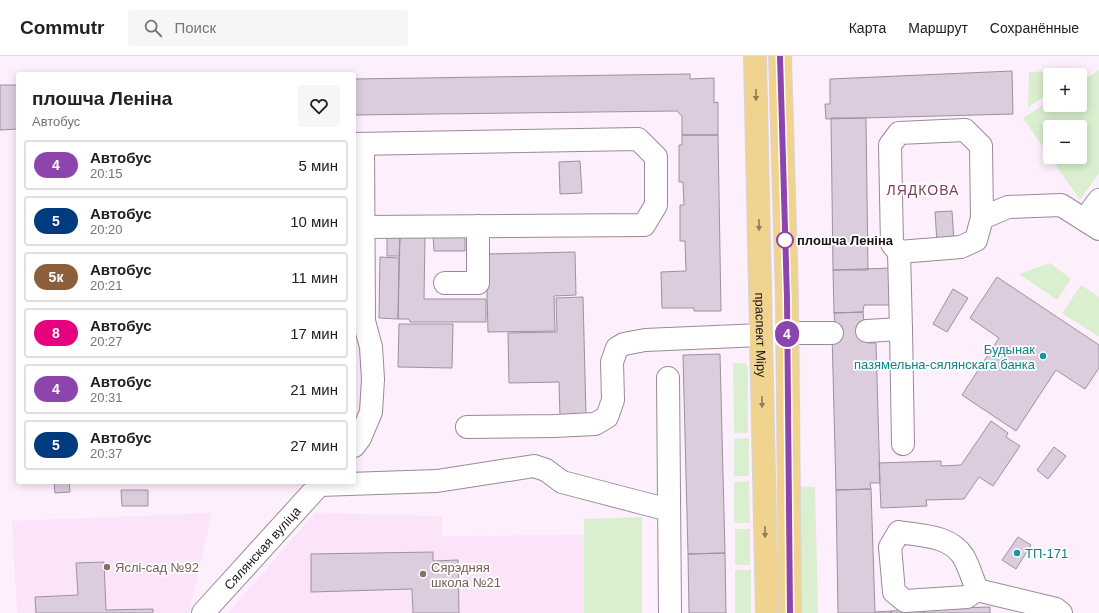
<!DOCTYPE html>
<html lang="ru">
<meta charset="utf-8">
<style>
:root{--surface:#fff;--page:#f6f6f6;--text:#202124;--muted:#757577;--line:#e0e0e0}
body{margin:0;font-family:Arial,sans-serif;background:var(--page);color:var(--text);height:100vh;display:flex;flex-direction:column;font-size:15px;white-space:nowrap}
*{box-sizing:border-box;margin:0}
p{font-size:13px;color:var(--muted)}
.icon{flex:none;width:22px;height:22px;fill:none;stroke:currentColor;stroke-width:2;stroke-linecap:round;stroke-linejoin:round}
.map{position:relative;flex:1;overflow:hidden}
.sheet{position:absolute;left:16px;top:16px;width:340px;height:412px;display:flex;flex-direction:column;background:var(--surface);border-radius:4px;box-shadow:0 2px 10px #0003}
.sheet>*{flex:none}
.badge{padding:0 8px;border-radius:13px;font-size:14px;line-height:26px}
.buttons{position:absolute;left:1043px;top:12px;display:grid;gap:8px}
.buttons a{display:grid;place-items:center;width:44px;height:44px;border-radius:4px;background:var(--surface);box-shadow:0 2px 10px #0003;font-size:20px}
.map>.badge{position:absolute;translate:-50% -50%;box-shadow:0 0 0 2px #fff}
.round{display:grid;place-items:center;flex:none;width:42px;height:42px;border-radius:4px;background:var(--page)}
.overview{display:flex;align-items:center;justify-content:space-between;height:68px;padding:0 16px}
h1{font-size:19px;font-weight:700;line-height:30px}
ul{padding:0;list-style:none}
li{display:flex;align-items:center;gap:12px;height:50px;margin:0 8px 6px;padding:0 8px;border:2px solid var(--line);border-radius:4px}
li div{flex:1}
li b{display:block;font-size:15px}
li em{font-style:normal}
li .badge{min-width:44px;font-weight:700;text-align:center}
header{display:flex;align-items:center;gap:24px;box-sizing:border-box;height:56px;padding:0 20px;background:var(--surface);border-bottom:1px solid var(--line)}
header strong{font-size:19px}
nav{display:flex;gap:22px;margin-inline-start:auto;font-size:14px}
.search{width:280px;height:36px;background:var(--page);display:flex;align-items:center;gap:10px;box-sizing:border-box;padding:0 14px;border-radius:4px;color:var(--muted);font-size:15px}
.map>svg:first-child{display:block}
.built{fill:#fbe3f9}
.green{fill:#d9efcf;fill-rule:evenodd}
.building{fill:#dccdde;stroke:#9f90a0}
.lines{fill:none;stroke-linecap:round;stroke-linejoin:round}
.minor-tunnel{stroke:#dcceda;stroke-width:22;stroke-dasharray:22 11;stroke-linecap:butt}
.minor-casing{stroke:#9a8a99;stroke-width:24}
.major-casing{stroke:#d6d5d6;stroke-width:24}
.minor{stroke:#fff;stroke-width:22}
.major{stroke:#efd38f;stroke-width:22}
.oneway{fill:#907d5a}
.line-casing{stroke:#fff;stroke-width:9}
.line{stroke:#8e44ad;stroke-width:6}
.stop-dot{fill:#fff;stroke:#8e44ad;stroke-width:2}
.culture-dot{fill:#0f9aa8;stroke:#fff;stroke-width:1.5}
.education-dot{fill:#8d6e63;stroke:#fff;stroke-width:1.5}
.labels{text-anchor:middle;stroke-width:3.5;stroke-linejoin:round;paint-order:stroke}
.stop-label{font-size:13px;font-weight:bold;fill:#1b141a;stroke:#fff;text-anchor:start}
.street-label{font-size:13px;fill:#1b141a;stroke:#fff}
.culture-label{font-size:13px;fill:#0d838f;stroke:#fff;text-anchor:end}
.education-label{font-size:13px;fill:#785e54;stroke:#fff;text-anchor:start}
.neighbourhood-label{font-size:14px;letter-spacing:1px;fill:#803d5d;stroke:#fff}
</style>
<header>
<strong>Commutr</strong>
<div class="search"><svg class="icon" aria-label="search" viewBox="0 0 24 24"><circle cx="10" cy="10" r="6"/><path d="M15 15l6 6"/></svg>Поиск</div>
<nav><a>Карта</a><a>Маршрут</a><a>Сохранённые</a></nav>
</header>
<div class="map">
<svg width="1099" height="557" viewBox="0 0 1099 557">
<rect width="100%" height="100%" fill="#feeffc"/>
<!-- built -->
<path class="built" d="M 212,457 L 189,557 L 17,557 L 12,465 Z
M 315,457 L 442,460 L 442,480 L 584,479 L 584,557 L 228,557 Z"/>
<!-- green -->
<path class="green" d="M 1084,14 L 1077,19 L 1050,19 L 1050,37 L 1028,51 L 1029,16 Z
M 1099,14 L 1099,117 L 1080,144 L 1023,62 L 1050,45 L 1050,49 L 1080,49 L 1080,26 ZM 1050,71 L 1080,71 L 1080,101 L 1050,101 Z
M 1050,207 L 1071,223 L 1057,244 L 1019,218 Z
M 1081,229 L 1099,241 L 1099,281 L 1062,257 Z
M 733,307 L 745,307 L 748,311 L 748,377 L 734,377 Z
M 749,382 L 749,420 L 734,420 L 734,383 Z
M 749,425 L 750,467 L 734,467 L 734,426 Z
M 795,430 L 815,431 L 818,557 L 797,557 Z
M 642,461 L 642,557 L 584,557 L 584,463 Z
M 735,473 L 750,473 L 750,509 L 735,509 Z
M 735,514 L 751,514 L 751,557 L 735,557 Z"/>
<!-- building -->
<path class="building" d="M 1012,15 L 1013,58 L 826,63 L 825,48 L 830,48 L 830,23 Z
M 690,18 L 690,23 L 714,22 L 714,47 L 718,46 L 718,79 L 682,79 L 682,60 L 677,55 L 354,59 L 354,23 Z
M 0,29 L 18,29 L 18,73 L 0,74 Z
M 831,62 L 866,62 L 868,214 L 833,214 Z
M 682,79 L 718,79 L 721,255 L 694,255 L 694,252 L 662,252 L 661,216 L 686,215 L 685,185 L 680,185 L 680,149 L 684,149 L 683,126 L 679,126 L 679,89 L 682,89 Z
M 580,105 L 582,137 L 560,138 L 559,106 Z
M 952,155 L 954,186 L 937,187 L 935,156 Z
M 433,179 L 465,179 L 465,195 L 434,195 Z
M 387,180 L 400,180 L 399,200 L 387,200 Z
M 400,180 L 425,180 L 424,243 L 486,243 L 486,266 L 410,266 L 409,263 L 398,263 Z
M 575,196 L 576,239 L 554,240 L 555,275 L 488,276 L 486,198 Z
M 380,201 L 399,202 L 398,263 L 379,262 Z
M 892,212 L 891,249 L 864,249 L 863,256 L 834,257 L 833,214 Z
M 997,221 L 1099,289 L 1099,312 L 1085,333 L 1056,314 L 1016,375 L 962,339 L 999,282 L 970,262 Z
M 953,233 L 968,242 L 947,276 L 933,268 Z
M 583,241 L 586,360 L 560,361 L 559,326 L 509,327 L 508,277 L 557,276 L 556,242 Z
M 863,256 L 864,266 L 867,266 L 868,287 L 876,287 L 880,427 L 870,427 L 871,433 L 836,434 L 832,277 L 835,267 L 834,257 Z
M 399,268 L 453,268 L 452,312 L 398,311 Z
M 720,298 L 725,497 L 688,498 L 683,299 Z
M 991,365 L 1008,377 L 1006,381 L 1020,390 L 993,430 L 979,421 L 964,443 L 926,444 L 927,450 L 881,452 L 879,407 L 941,405 L 941,410 L 961,409 Z
M 1054,391 L 1066,400 L 1048,423 L 1037,414 Z
M 54,426 L 69,426 L 70,436 L 55,437 Z
M 871,433 L 875,556 L 891,555 L 891,557 L 838,557 L 836,434 Z
M 121,434 L 148,434 L 148,450 L 122,450 Z
M 1018,481 L 1031,489 L 1016,513 L 1002,504 Z
M 433,496 L 433,505 L 458,504 L 459,557 L 413,557 L 412,533 L 311,536 L 311,498 Z
M 725,497 L 726,557 L 689,557 L 688,498 Z
M 104,506 L 106,554 L 153,553 L 153,557 L 36,557 L 35,541 L 78,539 L 76,507 Z
M 990,551 L 990,557 L 924,557 L 924,553 Z
M 924,553 L 924,557 L 891,557 L 891,555 Z"/>
<g class="lines">
<!-- minor-tunnel -->
<path class="minor-tunnel" d="M 832,277 L 867,275"/>
<defs>
<g id="minor">
<path d="M 354,88 L 638,83 L 656,101 L 656,149 L 644,169 L 363,171"/>
<path d="M 982,162 L 1008,151 L 1061,149 L 1099,173"/>
<path d="M 1085,163 L 1099,144"/>
<path d="M 899,196 L 961,191 L 976,184 L 982,162 L 981,90 L 965,74 L 899,77 L 890,89 L 892,188 L 899,196 L 901,273"/>
<path d="M 445,227 L 478,227 L 478,170"/>
<path d="M 867,275 L 901,273 L 903,388"/>
<path d="M 787,277 L 832,277"/>
<path d="M 668,322 L 670,557"/>
<path d="M 467,371 L 554,370 L 595,368 L 607,361 L 613,344 L 612,306 L 617,292 L 624,288 L 645,284 L 761,279"/>
<path d="M 354,390 L 360,382 L 371,356 L 373,323 L 371,291 L 364,265 L 363,88"/>
<path d="M 319,429 L 437,425 L 534,410 L 546,414 L 562,426 L 669,454"/>
<path d="M 977,534 C 973,524 969,510 963,500 C 949,479 922,480 899,476 L 890,491 L 894,536 L 905,545 L 967,541 L 977,534 L 1056,553 L 1061,557"/>
<path id="s1" d="M 203,557 L 322,426"/>
</g>
<g id="major">
<path id="s2" d="M 755,0 L 767,557"/>
<path d="M 780,0 L 787,242 L 790,557"/>
</g>
</defs>
<!-- minor casing -->
<use href="#minor" class="minor-casing"/>
<!-- major casing -->
<use href="#major" class="major-casing"/>
<!-- minor -->
<use href="#minor" class="minor"/>
<!-- major -->
<use href="#major" class="major"/>
</g>
<!-- one-way arrows -->
<defs><path id="oneway-solid" d="M-6-.8H1V-3.2L6.5 0L1 3.2V.8H-6Z"/></defs>
<g class="oneway">
<use href="#oneway-solid" transform="translate(756 39) rotate(89)"/>
<use href="#oneway-solid" transform="translate(759 169) rotate(89)"/>
<use href="#oneway-solid" transform="translate(762 346) rotate(89)"/>
<use href="#oneway-solid" transform="translate(765 476) rotate(89)"/>
</g>
<g class="lines">
<defs>
<path id="line" d="M 780,0 L 787,242 L 790,557"/>
</defs>
<!-- line casing -->
<use href="#line" class="line-casing"/>
<!-- line -->
<use href="#line" class="line"/>
</g>
<!-- markers -->
<circle class="stop-dot" cx="785" cy="184" r="8"/>
<g class="culture-dot">
<circle cx="1043" cy="300" r="4"/>
<circle cx="1017" cy="497" r="4"/>
</g>
<g class="education-dot">
<circle cx="107" cy="511" r="4"/>
<circle cx="423" cy="518" r="4"/>
</g>
<g class="labels">
<!-- stop labels -->
<g class="stop-label">
<text x="797" y="189">плошча Леніна</text>
</g>
<!-- street labels -->
<g class="street-label">
<text dy="5" stroke="none"><textPath href="#s2" startOffset="279">праспект Міру</textPath></text>
<text dy="5" stroke="none"><textPath href="#s1" startOffset="88">Сялянская вуліца</textPath></text>
</g>
<!-- culture labels -->
<g class="culture-label">
<text x="1035" y="298">Будынак<tspan x="1035" dy="15">пазямельна-сялянскага банка</tspan></text>
<text x="1025" y="502" text-anchor="start">ТП-171</text>
</g>
<!-- education labels -->
<g class="education-label">
<text x="115" y="516">Яслі-сад №92</text>
<text x="431" y="516">Сярэдняя<tspan x="431" dy="15">школа №21</tspan></text>
</g>
<!-- neighbourhood labels -->
<g class="neighbourhood-label">
<text x="923" y="139">ЛЯДКОВА</text>
</g>
</g>
</svg>
<div class="buttons">
<a>+</a>
<a>−</a>
</div>
<b class="badge" style="left:787px;top:278px;background:#8e44ad;color:#fff">4</b>
<section class="sheet">
<div class="overview"><div><h1>плошча Леніна</h1><p>Автобус</p></div><a class="round"><svg class="icon" aria-label="heart" viewBox="0 0 24 24"><path d="M12 20l-8-8c-3-5 5-10 8-4 3-6 11-1 8 4z"/></svg></a></div>
<ul>
<li><span class="badge" style="background:#8e44ad;color:#fff">4</span><div><b>Автобус</b><p>20:15</p></div><em>5 мин</em></li>
<li><span class="badge" style="background:#003b80;color:#fff">5</span><div><b>Автобус</b><p>20:20</p></div><em>10 мин</em></li>
<li><span class="badge" style="background:#8b5e3c;color:#fff">5к</span><div><b>Автобус</b><p>20:21</p></div><em>11 мин</em></li>
<li><span class="badge" style="background:#e6007e;color:#fff">8</span><div><b>Автобус</b><p>20:27</p></div><em>17 мин</em></li>
<li><span class="badge" style="background:#8e44ad;color:#fff">4</span><div><b>Автобус</b><p>20:31</p></div><em>21 мин</em></li>
<li><span class="badge" style="background:#003b80;color:#fff">5</span><div><b>Автобус</b><p>20:37</p></div><em>27 мин</em></li>
</ul>
</section>
</div>
